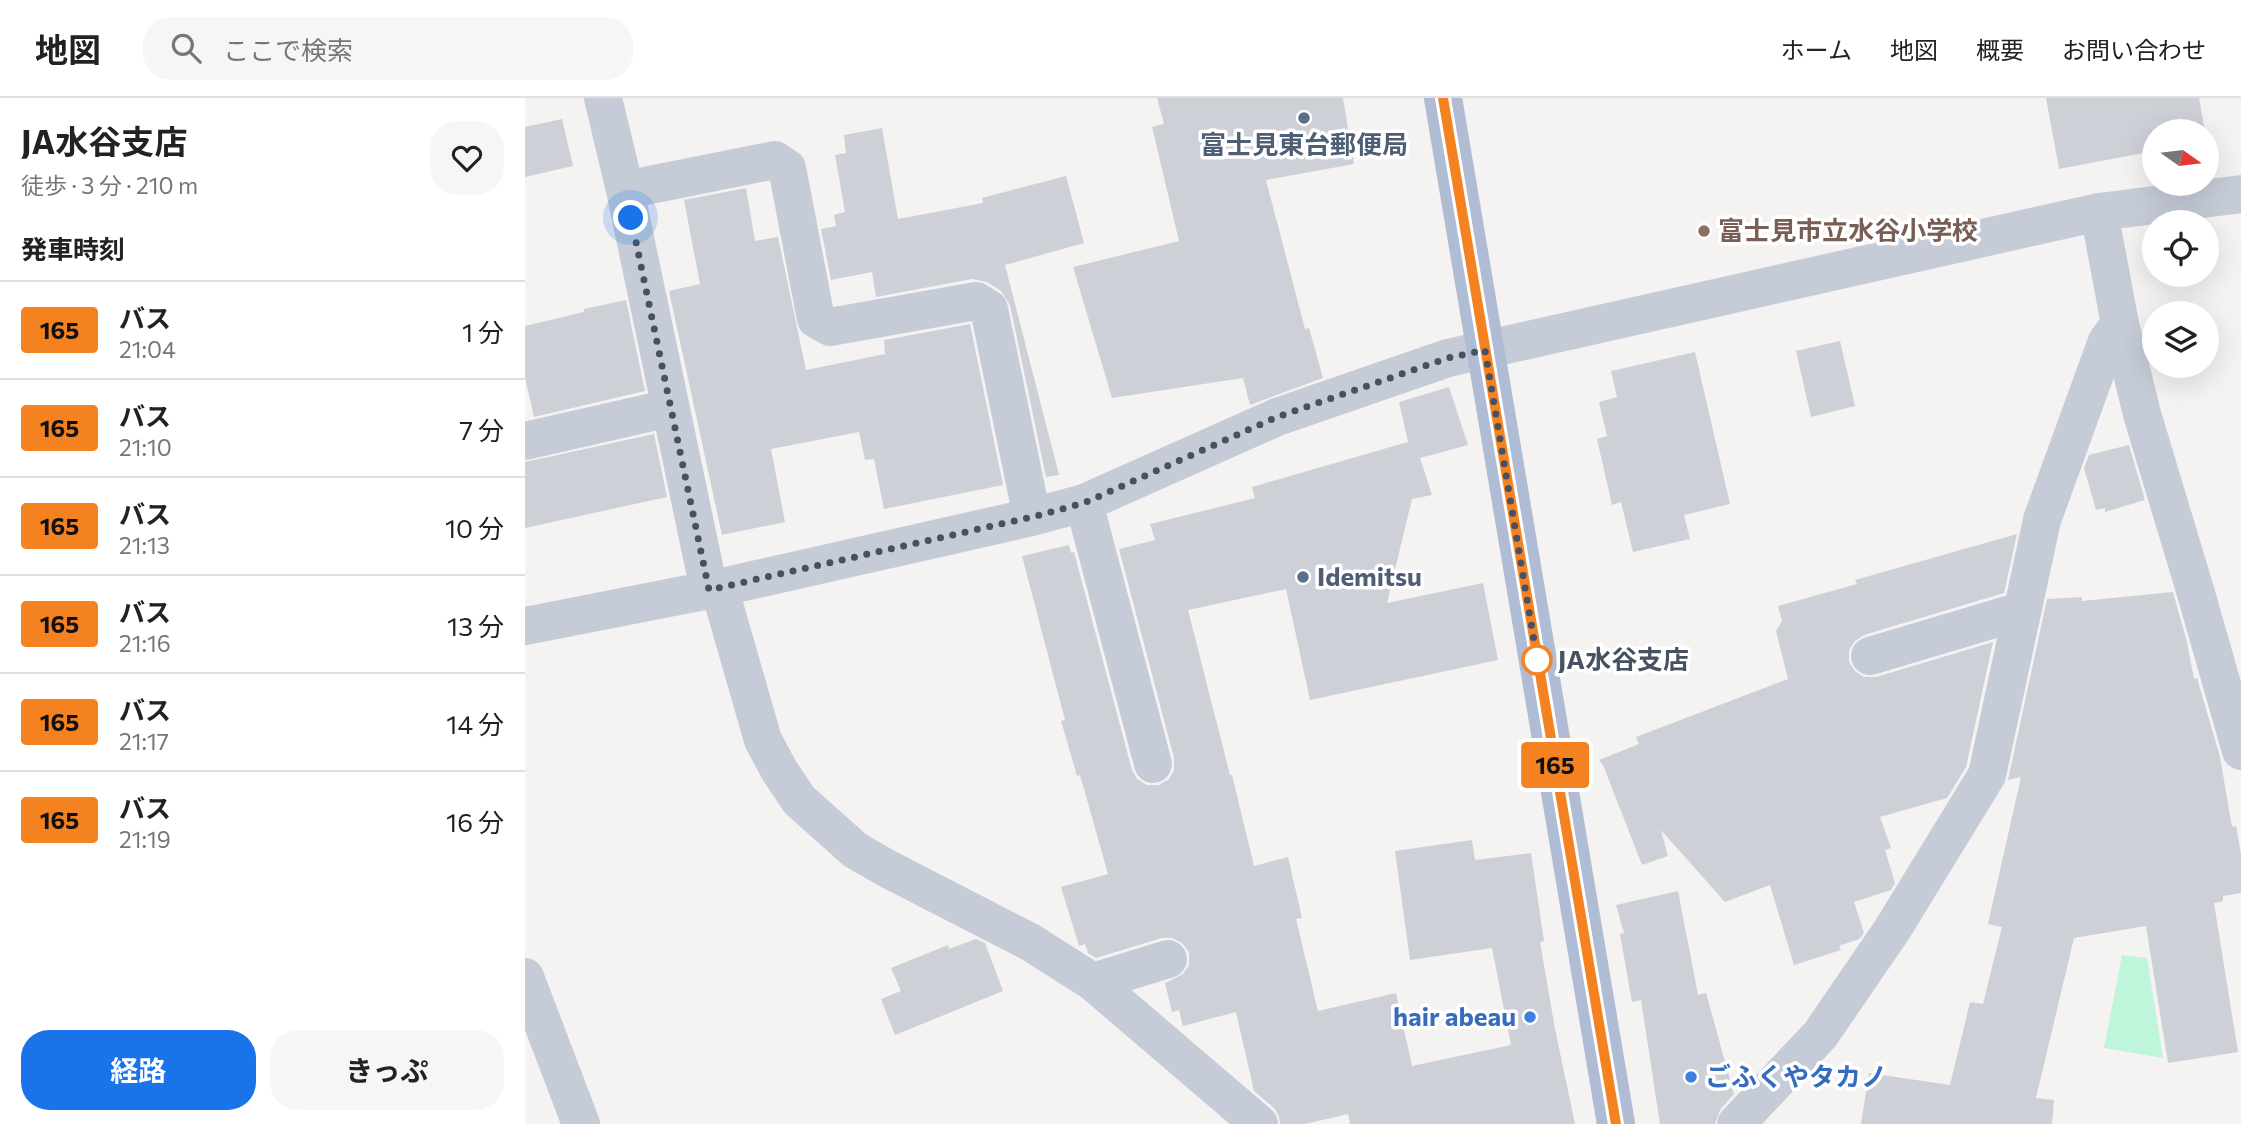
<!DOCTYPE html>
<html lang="ja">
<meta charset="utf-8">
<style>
:root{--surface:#fff;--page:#f6f6f6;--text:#222;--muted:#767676;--line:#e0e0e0;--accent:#1a73e8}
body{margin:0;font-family:Commissioner,"Noto Sans JP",sans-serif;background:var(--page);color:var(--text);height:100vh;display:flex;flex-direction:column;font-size:26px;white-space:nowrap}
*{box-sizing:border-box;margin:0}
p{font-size:23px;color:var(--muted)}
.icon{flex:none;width:38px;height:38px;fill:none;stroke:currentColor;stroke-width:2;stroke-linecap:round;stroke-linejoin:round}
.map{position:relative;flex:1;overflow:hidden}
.panel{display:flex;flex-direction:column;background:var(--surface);width:525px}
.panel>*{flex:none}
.badge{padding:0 14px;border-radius:5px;font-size:24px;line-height:46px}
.needle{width:46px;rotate:104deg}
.fabs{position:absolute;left:1617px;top:21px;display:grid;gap:14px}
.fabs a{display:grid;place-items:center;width:77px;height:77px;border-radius:50%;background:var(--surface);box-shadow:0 7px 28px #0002;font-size:35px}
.you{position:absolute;width:35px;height:35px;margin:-18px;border:5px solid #fff;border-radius:50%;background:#1a73e8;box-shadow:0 0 0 10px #1a73e833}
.map>.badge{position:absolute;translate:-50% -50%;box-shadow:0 0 0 4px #fff}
h2{padding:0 21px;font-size:26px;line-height:63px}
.round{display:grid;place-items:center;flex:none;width:74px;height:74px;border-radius:28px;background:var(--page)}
.headline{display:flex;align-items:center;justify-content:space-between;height:119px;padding:0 21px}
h1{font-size:33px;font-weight:700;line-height:52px}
.primary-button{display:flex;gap:14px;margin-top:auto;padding:14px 21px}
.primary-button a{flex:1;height:80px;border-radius:28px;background:var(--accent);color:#fff;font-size:28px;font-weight:700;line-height:80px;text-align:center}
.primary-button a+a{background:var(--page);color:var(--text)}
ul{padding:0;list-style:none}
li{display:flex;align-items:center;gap:21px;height:98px;padding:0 21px;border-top:2px solid var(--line)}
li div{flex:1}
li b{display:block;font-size:26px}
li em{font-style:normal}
li .badge{min-width:77px;font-weight:700;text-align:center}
header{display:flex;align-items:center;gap:42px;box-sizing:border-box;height:98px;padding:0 35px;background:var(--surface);border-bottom:2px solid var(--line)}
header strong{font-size:33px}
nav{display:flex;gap:38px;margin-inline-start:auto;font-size:24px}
.search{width:490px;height:63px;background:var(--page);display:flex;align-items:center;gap:18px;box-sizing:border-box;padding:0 24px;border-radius:28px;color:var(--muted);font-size:26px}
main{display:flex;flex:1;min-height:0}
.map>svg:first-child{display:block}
.green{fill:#bef5db}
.building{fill:#ced0d8}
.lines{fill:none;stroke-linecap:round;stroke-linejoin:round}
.minor{stroke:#c5ccd8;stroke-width:38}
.major{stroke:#afbcd3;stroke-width:38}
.line-casing{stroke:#fff;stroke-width:16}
.line{stroke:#f58220;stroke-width:10}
.walk{stroke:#475162;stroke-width:7;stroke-dasharray:0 12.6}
.service-dot{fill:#5c6f8a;stroke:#fff;stroke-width:2.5}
.education-dot{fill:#8d6e63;stroke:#fff;stroke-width:2.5}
.stop-dot{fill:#fff;stroke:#f58220;stroke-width:3.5}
.shop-dot{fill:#3f7fe0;stroke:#fff;stroke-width:2.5}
.labels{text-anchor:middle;stroke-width:7;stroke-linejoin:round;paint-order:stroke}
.service-label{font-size:26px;font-weight:bold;fill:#4e5e75;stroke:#fff}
.education-label{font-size:26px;font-weight:bold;fill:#785e54;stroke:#fff;text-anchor:start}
.stop-label{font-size:26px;font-weight:bold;fill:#475162;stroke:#fff;text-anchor:start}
.shop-label{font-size:26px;font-weight:bold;fill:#366cbe;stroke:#fff;text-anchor:end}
</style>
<header>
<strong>地図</strong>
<div class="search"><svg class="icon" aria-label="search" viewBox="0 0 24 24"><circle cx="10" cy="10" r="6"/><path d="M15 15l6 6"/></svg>ここで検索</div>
<nav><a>ホーム</a><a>地図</a><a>概要</a><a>お問い合わせ</a></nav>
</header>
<main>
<section class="panel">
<div class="headline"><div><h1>JA水谷支店</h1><p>徒歩 · 3 分 · 210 m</p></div><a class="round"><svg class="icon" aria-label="heart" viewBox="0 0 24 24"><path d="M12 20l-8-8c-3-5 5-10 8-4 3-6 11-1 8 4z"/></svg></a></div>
<h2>発車時刻</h2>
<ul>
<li><span class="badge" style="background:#f58220;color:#111">165</span><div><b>バス</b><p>21:04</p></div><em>1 分</em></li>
<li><span class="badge" style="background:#f58220;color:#111">165</span><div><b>バス</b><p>21:10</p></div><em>7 分</em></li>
<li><span class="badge" style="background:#f58220;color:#111">165</span><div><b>バス</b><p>21:13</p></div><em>10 分</em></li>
<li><span class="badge" style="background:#f58220;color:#111">165</span><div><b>バス</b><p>21:16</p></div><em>13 分</em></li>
<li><span class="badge" style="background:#f58220;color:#111">165</span><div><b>バス</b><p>21:17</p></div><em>14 分</em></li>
<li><span class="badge" style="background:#f58220;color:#111">165</span><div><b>バス</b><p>21:19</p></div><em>16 分</em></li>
</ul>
<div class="primary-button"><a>経路</a><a>きっぷ</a></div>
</section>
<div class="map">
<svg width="1716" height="1026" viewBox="0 0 1716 1026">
<rect width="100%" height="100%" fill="#f5f2f2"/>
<!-- green -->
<path class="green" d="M 1597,857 L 1622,860 L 1638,960 L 1579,950 Z"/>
<!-- building -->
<path class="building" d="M 632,0 L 818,0 L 829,66 L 741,82 L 780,231 L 784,230 L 798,280 L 725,307 L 718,280 L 587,300 L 548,169 L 654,143 L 627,29 L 639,26 Z
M 1521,0 L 1674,0 L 1680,33 L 1629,33 L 1629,53 L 1534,71 Z
M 37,21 L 48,68 L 0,79 L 0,29 Z
M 357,30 L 373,121 L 458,105 L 457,100 L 541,78 L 559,145 L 480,167 L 534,377 L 521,379 L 485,207 L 476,193 L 462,184 L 447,181 L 351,199 L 347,174 L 306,182 L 296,131 L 311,128 L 309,117 L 320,114 L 310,57 L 321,55 L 319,37 Z
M 221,90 L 230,143 L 253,139 L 281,272 L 360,256 L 359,242 L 445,226 L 478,387 L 359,411 L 349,361 L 340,362 L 334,334 L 246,351 L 260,424 L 197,437 L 144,193 L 175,186 L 159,102 Z
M 101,202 L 120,293 L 9,319 L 0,279 L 0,228 L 59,214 L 59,211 Z
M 1315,243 L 1330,308 L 1286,319 L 1271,253 Z
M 1170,254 L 1205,406 L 1159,417 L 1165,441 L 1108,454 L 1096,404 L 1087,407 L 1072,341 L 1082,338 L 1074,304 L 1092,299 L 1086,273 Z
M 924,289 L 943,347 L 895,360 L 907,397 L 887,401 L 862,505 L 958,485 L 973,562 L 785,602 L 761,491 L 663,512 L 705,677 L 707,677 L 729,768 L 763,759 L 777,820 L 771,821 L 793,913 L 871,895 L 887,968 L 986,947 L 967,850 L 885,862 L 870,753 L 947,742 L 950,762 L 1006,755 L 1019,843 L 1015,844 L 1030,931 L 1050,1026 L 825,1026 L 823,1016 L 780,1026 L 755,1026 L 754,1018 L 749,1010 L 729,993 L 711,914 L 658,928 L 654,912 L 647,914 L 640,885 L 658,876 L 664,867 L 664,854 L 657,845 L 647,840 L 637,840 L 571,860 L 563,855 L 560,846 L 554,848 L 536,789 L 583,776 L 555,677 L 552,678 L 536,623 L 540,622 L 497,458 L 544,447 L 546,455 L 549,454 L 607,672 L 612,681 L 622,687 L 634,687 L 644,681 L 649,672 L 649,660 L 594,451 L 630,442 L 625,426 L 730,400 L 727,389 L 883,344 L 874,304 Z
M 129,336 L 142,399 L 0,430 L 0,364 Z
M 1604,347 L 1620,402 L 1580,414 L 1580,410 L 1571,412 L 1559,370 L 1564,357 Z
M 1492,436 L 1479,495 L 1339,537 L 1330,543 L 1324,552 L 1324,564 L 1330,573 L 1339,579 L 1351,579 L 1468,544 L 1441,669 L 1422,700 L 1355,719 L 1366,750 L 1360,752 L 1370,785 L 1366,792 L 1329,804 L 1339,835 L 1334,841 L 1314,848 L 1316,852 L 1269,867 L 1245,787 L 1200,804 L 1136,732 L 1143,758 L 1117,767 L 1078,667 L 1074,662 L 1114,646 L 1111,639 L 1263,581 L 1251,533 L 1257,523 L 1253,508 L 1332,486 L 1330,482 Z
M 1648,494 L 1662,544 L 1669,581 L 1672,580 L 1695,659 L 1707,729 L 1711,728 L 1716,756 L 1716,795 L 1698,798 L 1698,803 L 1689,805 L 1713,954 L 1643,965 L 1621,828 L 1549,840 L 1511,1000 L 1529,1002 L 1527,1026 L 1336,1026 L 1344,975 L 1425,987 L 1445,904 L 1458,906 L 1477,829 L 1463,826 L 1496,679 L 1483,682 L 1522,501 L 1557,499 L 1557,503 Z
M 1153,793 L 1173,897 L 1181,895 L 1209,996 L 1195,1012 L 1190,1026 L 1135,1026 L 1116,902 L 1107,904 L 1095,836 L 1099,835 L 1091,807 Z
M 451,841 L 460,845 L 478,893 L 370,937 L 356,901 L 376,893 L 366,870 L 423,847 L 424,851 Z"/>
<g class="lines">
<!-- minor -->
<path class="minor" d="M 78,0 L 100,92 L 184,492
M 100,92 L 250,62 L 262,70 L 291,221 L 305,229 L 451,203 L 464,211 L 507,419
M 1574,114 L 1595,226 L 1617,316 L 1670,492 L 1716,653
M 0,343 L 145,310
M 559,405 L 628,666
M 194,489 L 238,642 L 254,672 L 274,702 L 330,752 L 363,771 L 505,844 L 568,884 L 734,1026
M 0,528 L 184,492 L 507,419 L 559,405 L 752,319 L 923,260 L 1574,114 L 1716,96
M 1345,558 L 1496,513
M 0,879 L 56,1026
M 568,884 L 643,861
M 1211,1026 L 1295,937 L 1367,832 L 1462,677 L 1517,422 L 1582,243 L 1595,226"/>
<!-- major -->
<path class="major" d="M 918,0 L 1091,1026"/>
</g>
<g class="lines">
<defs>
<path id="line" d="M 918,0 L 1091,1026"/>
</defs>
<!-- line casing -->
<use href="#line" class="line-casing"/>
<!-- line -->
<use href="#line" class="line"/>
<!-- walk -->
<path class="walk" d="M 106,120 L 184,492 L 507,419 L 559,405 L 752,319 L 923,260 L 960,252 L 1014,572 L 1012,562"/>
</g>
<!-- markers -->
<g class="service-dot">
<circle cx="779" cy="20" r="7"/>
<circle cx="778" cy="479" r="7"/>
</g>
<circle class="education-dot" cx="1179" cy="133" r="7"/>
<circle class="stop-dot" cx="1012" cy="562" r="14"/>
<g class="shop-dot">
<circle cx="1005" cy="919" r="7"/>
<circle cx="1166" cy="979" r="7"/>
</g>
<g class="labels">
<!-- service labels -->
<g class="service-label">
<text x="779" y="56">富士見東台郵便局</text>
<text x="792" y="488" text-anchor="start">Idemitsu</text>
</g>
<!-- education labels -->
<g class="education-label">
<text x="1193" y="142">富士見市立水谷小学校</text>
</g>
<!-- stop labels -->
<g class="stop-label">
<text x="1033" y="571">JA水谷支店</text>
</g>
<!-- shop labels -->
<g class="shop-label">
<text x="991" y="928">hair abeau</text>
<text x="1180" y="988" text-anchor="start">ごふくやタカノ</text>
</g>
</g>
</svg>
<div class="fabs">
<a><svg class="needle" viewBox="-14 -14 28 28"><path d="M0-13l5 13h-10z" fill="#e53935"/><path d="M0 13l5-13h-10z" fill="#767676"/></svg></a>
<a><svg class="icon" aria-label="locate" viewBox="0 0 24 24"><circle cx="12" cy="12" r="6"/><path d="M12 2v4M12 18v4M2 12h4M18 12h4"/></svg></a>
<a><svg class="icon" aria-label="layers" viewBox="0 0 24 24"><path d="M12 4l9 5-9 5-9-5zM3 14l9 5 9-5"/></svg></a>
</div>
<div class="you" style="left:106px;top:120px"></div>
<b class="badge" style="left:1030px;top:667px;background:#f58220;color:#111">165</b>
</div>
</main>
